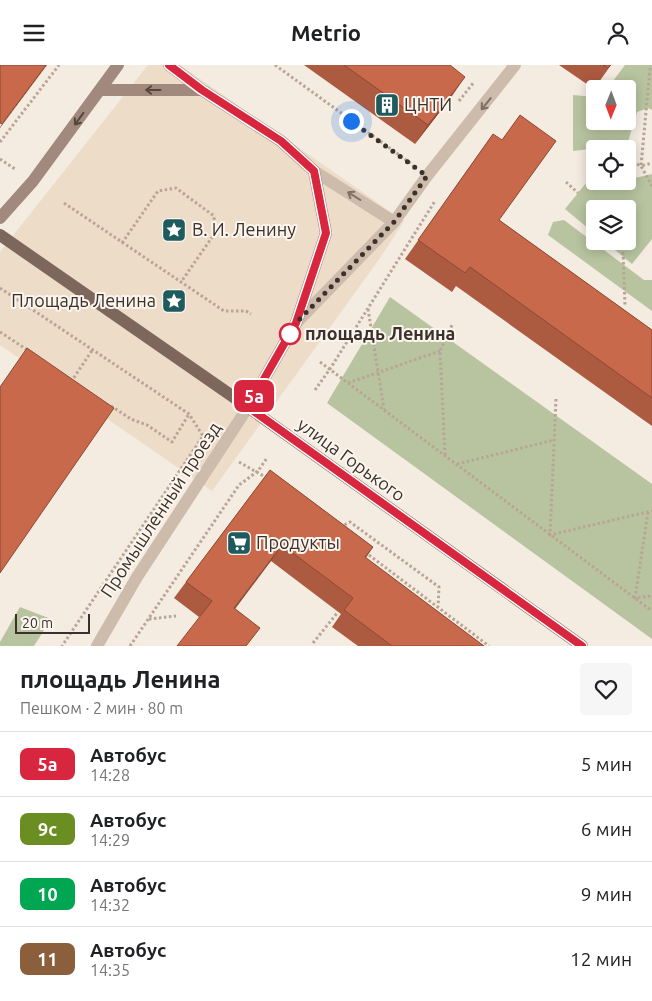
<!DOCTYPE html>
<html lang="ru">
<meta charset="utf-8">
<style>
:root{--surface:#fff;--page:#f6f6f6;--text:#202124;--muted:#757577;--line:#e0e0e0}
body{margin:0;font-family:Ubuntu,sans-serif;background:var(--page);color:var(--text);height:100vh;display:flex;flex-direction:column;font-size:19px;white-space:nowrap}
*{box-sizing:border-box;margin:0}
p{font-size:16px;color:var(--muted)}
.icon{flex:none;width:28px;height:28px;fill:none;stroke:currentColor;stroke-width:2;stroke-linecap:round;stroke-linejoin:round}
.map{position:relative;height:581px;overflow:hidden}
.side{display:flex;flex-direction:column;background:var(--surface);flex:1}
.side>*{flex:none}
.badge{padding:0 10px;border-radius:8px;font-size:18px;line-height:32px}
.needle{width:32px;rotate:181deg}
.tools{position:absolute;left:586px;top:15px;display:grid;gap:10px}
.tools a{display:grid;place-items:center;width:50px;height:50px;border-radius:5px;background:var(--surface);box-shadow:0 2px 12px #0003;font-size:25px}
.scale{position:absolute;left:15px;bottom:12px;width:75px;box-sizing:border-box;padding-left:5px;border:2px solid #3b302b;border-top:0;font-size:14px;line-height:18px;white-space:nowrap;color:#3b302b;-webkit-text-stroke:4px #fbf5ee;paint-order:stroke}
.you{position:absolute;width:25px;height:25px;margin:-12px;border:4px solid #fff;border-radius:50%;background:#1a73e8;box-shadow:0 0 0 8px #1a73e833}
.map>.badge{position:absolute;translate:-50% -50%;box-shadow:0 0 0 2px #fff}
.round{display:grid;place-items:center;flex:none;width:52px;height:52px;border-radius:5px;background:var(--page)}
.head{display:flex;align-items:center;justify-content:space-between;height:85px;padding:0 20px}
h1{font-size:24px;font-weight:600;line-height:38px}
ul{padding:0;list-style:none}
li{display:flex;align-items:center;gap:15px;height:65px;padding:0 20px;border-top:1px solid var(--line)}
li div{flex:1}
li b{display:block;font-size:19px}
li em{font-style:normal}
li .badge{min-width:55px;font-weight:700;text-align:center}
header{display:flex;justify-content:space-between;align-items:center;height:65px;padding:0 20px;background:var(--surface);font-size:22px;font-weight:600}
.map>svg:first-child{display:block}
.green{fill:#b8c4a0}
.plaza{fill:#ecdcc8}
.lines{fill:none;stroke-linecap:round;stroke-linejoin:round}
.path{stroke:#b9a596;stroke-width:3;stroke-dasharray:2.5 2.5;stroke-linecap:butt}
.minor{stroke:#cdbbac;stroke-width:12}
.secondary{stroke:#a18a7d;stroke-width:12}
.primary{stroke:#7d675c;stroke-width:12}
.wall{fill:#ac5a40}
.shaded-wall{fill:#8c4a34}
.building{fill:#c8694b;stroke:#8c4a34}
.oneway{stroke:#544640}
.oneway2{stroke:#7d6f65}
.line-casing{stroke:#fff;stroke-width:11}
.line{stroke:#d7263d;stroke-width:8}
.walk{stroke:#3b302b;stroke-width:5;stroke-dasharray:0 9}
.stop-dot{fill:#fff;stroke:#d7263d;stroke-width:2.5}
.labels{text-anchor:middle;stroke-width:4;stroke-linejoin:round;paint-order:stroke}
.poi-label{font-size:18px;fill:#3b302b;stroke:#fbf5ee;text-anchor:start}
.stop-label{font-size:18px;font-weight:bold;fill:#3b302b;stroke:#fbf5ee;text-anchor:start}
.street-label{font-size:18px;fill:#3b302b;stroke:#fbf5ee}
</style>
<header><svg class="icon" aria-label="menu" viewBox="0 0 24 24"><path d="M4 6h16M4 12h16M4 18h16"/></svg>Metrio<svg class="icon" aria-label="person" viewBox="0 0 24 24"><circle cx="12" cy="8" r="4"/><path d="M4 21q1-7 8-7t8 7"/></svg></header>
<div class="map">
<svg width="652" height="581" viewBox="0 0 652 581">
<rect width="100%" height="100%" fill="#f4ebe1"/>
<!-- green -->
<path class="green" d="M 625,0 L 652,0 L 652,45 L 648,43 L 637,47 L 627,80 L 573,86 L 573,30 L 595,32 L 595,56 L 628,56 L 628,24 L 607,24 Z
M 595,107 L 595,116 L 628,116 L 628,108 L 635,113 L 652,109 L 652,174 L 632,199 L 604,176 L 628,176 L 628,144 L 595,144 L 595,169 L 565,144 Z
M 564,155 L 644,215 L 652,215 L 652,246 L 548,170 L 553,157 Z
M 390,232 L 652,419 L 652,574 L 327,338 Z
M 20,542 L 51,554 L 34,581 L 0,581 L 0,577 Z"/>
<!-- plaza -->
<path class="plaza" d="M 148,0 L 180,0 L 404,156 L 380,193 L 212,426 L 0,280 L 0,187 Z"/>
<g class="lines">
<!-- path -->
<path class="path" d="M 275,0 L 413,100
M 650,3 L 641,101 L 652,98
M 459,36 L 474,17
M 0,77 L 59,0
M 594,78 L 606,84
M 0,94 L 15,104
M 628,95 L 641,101 L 652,121
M 566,117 L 578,128
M 64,138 L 224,246 L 246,246 L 251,249
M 122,178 L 158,126 L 176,123 L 214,151 L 215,168 L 181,217
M 623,187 L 625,240
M 0,223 L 189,349 L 203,371 L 62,581
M 368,244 L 384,344
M 0,267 L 29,286
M 320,297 L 652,546
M 71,317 L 93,284
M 348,318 L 440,286
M 315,325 L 330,304 L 435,136
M 556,334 L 550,470 L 652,446
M 111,341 L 131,354 L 147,360 L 172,377 L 189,349
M 445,390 L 440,286 L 452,260
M 239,397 L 267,413
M 457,399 L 554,375
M 648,447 L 635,533 L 652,531
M 340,462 L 350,457 L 439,522 L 438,542
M 365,487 L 489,581
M 149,554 L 176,551
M 313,578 L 338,547
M 130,581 L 239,420 L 258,406 L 267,393"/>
<!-- minor -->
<path class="minor" d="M 314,106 L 394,157
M 296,258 L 394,157 L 427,111 L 515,0
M 97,581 L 137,512 L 248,342"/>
<!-- secondary -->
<path class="secondary" d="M 169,0 L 202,25 L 281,76 L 314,106 L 326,168 L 296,258 L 248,342
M 100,25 L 202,25
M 0,153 L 33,116 L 118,0"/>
<!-- primary -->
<path class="primary" d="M 0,170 L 248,342 L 582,581"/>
</g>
<!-- wall -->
<path class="wall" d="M 304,0 L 450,0 L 452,31 L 415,79 Z
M 559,0 L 611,0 L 594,24 Z
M 493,69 L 499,155 L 652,265 L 652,361 L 456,221 L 452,227 L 405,194 Z
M 270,405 L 373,482 L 366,493 L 484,581 L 358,581 L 332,562 L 341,549 L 271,496 L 199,552 L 174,533 Z"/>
<!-- shaded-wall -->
<path class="shaded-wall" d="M 46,0 L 47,0 L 0,63 L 0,62 Z
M 465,12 L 452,31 L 415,79 L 428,60 Z
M 282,480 L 271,496 L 223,560 L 234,543 Z"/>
<!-- building -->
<path class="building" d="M 0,0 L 46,0 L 2,59 L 0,58 Z
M 344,0 L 450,0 L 465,12 L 428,60 Z
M 603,0 L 611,0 L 608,3 Z
M 520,50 L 556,76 L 499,155 L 652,265 L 652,333 L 470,202 L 465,208 L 418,175 L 493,69 L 502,75 Z
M 27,283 L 114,343 L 0,508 L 0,322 Z
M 270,405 L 373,482 L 365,492 L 484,581 L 392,581 L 344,545 L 353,533 L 282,480 L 234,543 L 260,563 L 246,581 L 177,581 L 212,536 L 186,517 Z"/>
<!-- one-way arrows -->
<defs><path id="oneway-shaft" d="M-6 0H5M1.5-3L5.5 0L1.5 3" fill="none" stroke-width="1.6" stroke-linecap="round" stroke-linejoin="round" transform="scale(1.25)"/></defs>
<g class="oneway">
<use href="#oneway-shaft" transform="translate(153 25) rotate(180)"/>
<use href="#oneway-shaft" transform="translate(79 54) rotate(126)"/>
</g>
<g class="oneway2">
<use href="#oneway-shaft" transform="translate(486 39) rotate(129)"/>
<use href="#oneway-shaft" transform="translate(354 131) rotate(-148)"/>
</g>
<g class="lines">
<defs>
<path id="line" d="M 169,0 L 202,25 L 281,76 L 314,106 L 326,168 L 296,258 L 248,342 L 582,581"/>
</defs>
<!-- line casing -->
<use href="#line" class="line-casing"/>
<!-- line -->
<use href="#line" class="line"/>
<!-- walk -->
<path class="walk" d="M 290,269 L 296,258 L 394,157 L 427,111 L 351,56"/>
</g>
<!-- icons -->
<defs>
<symbol id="building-square" viewBox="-11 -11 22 22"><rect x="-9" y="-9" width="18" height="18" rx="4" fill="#1f5a5e" stroke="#fbf5ee"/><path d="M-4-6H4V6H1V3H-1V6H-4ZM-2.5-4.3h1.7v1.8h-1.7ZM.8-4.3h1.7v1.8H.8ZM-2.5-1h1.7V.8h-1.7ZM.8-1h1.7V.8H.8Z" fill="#fff"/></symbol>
<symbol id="sight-square" viewBox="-11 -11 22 22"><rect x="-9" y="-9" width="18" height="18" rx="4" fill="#1f5a5e" stroke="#fbf5ee"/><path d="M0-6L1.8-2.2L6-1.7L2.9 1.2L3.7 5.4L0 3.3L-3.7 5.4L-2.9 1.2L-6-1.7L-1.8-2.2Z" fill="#fff"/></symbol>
<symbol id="supermarket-square" viewBox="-11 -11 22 22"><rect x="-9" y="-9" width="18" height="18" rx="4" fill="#1f5a5e" stroke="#fbf5ee"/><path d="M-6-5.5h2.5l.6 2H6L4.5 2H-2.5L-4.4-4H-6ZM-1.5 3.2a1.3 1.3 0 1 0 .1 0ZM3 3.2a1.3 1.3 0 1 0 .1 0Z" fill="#fff"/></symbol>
</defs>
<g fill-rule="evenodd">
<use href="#building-square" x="373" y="26" width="28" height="28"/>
<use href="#sight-square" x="160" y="151" width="28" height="28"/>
<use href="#sight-square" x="160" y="222" width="28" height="28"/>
<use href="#supermarket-square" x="225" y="464" width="28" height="28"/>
</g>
<!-- markers -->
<circle class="stop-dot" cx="290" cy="269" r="10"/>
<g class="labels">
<!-- poi labels -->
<g class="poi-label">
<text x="404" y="46">ЦНТИ</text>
<text x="192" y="171">В. И. Ленину</text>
<text x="156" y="242" text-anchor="end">Площадь Ленина</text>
<text x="256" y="484">Продукты</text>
</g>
<!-- stop labels -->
<g class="stop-label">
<text x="305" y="275">площадь Ленина</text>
</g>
<!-- street labels -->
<g class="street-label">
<text transform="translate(351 395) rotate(36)" y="6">улица Горького</text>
<text transform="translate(161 445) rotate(-57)" y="6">Промышленный проезд</text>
</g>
</g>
</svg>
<div class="tools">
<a><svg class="needle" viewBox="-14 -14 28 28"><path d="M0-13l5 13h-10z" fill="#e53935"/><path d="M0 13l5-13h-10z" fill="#757577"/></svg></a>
<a><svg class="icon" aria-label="locate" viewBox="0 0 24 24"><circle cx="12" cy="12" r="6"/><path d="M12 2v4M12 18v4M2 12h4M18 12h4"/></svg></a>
<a><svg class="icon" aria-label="layers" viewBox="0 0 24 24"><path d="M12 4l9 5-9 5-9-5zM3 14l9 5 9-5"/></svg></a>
</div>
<div class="scale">20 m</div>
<div class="you" style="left:351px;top:56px"></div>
<b class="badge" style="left:254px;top:331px;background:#d7263d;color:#fff">5а</b>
</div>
<section class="side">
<div class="head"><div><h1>площадь Ленина</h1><p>Пешком · 2 мин · 80 m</p></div><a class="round"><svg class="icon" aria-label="heart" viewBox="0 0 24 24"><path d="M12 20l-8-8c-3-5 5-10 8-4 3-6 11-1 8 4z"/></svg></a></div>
<ul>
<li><span class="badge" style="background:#d7263d;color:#fff">5а</span><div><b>Автобус</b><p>14:28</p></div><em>5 мин</em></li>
<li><span class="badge" style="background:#6b8e23;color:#fff">9с</span><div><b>Автобус</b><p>14:29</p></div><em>6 мин</em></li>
<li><span class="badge" style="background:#00a651;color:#fff">10</span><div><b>Автобус</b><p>14:32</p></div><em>9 мин</em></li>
<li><span class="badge" style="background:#8b5e3c;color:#fff">11</span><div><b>Автобус</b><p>14:35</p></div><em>12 мин</em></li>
</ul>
</section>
